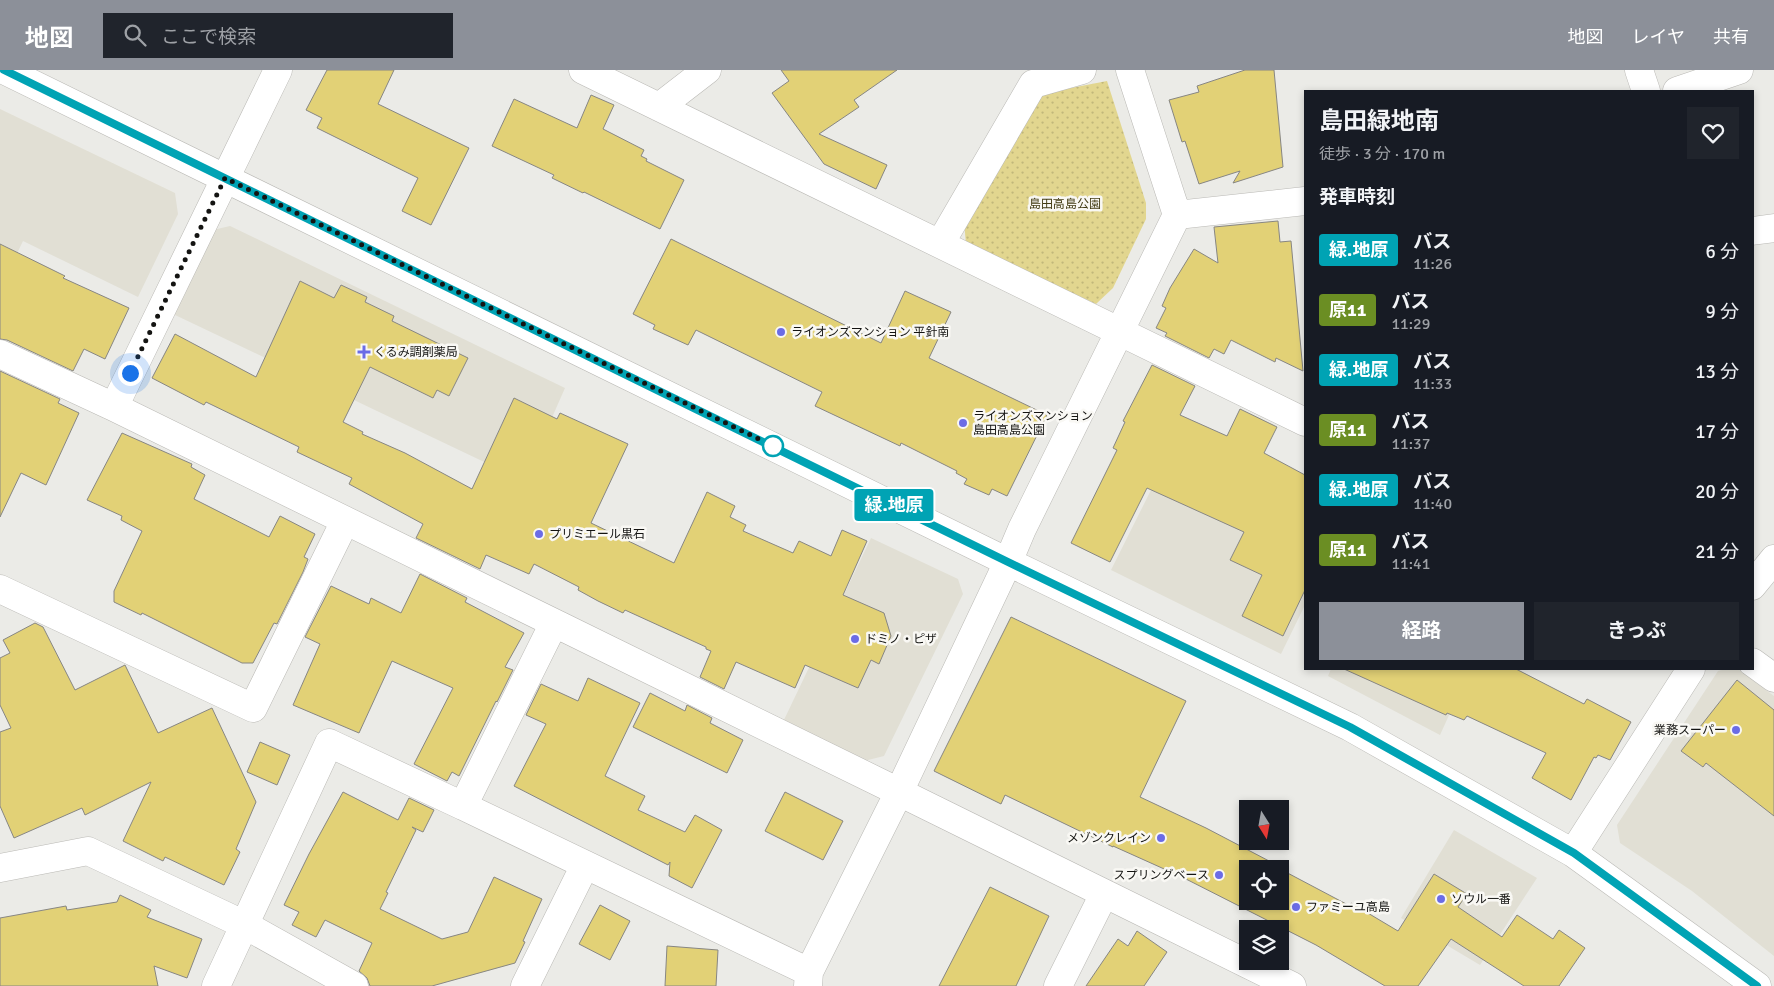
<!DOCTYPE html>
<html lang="ja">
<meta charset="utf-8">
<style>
:root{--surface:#171b24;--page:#20242c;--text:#f1f3f6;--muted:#9ea1a6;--accent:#8c9099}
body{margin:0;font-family:Signika,"Noto Sans JP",sans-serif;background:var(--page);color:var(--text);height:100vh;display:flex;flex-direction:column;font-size:19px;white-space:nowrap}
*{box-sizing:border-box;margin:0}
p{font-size:16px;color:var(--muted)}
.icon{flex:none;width:28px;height:28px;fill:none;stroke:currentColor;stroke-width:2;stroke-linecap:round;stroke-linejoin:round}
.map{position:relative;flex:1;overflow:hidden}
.sheet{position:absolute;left:1304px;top:20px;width:450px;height:580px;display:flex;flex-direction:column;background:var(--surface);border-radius:0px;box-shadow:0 2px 8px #0003}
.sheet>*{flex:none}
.badge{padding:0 10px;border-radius:4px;font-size:18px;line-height:32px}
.needle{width:32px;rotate:169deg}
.tools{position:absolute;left:1239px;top:730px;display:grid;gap:10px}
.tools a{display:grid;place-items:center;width:50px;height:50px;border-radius:0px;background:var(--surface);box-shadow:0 2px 8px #0003;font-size:25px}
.you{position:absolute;width:25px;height:25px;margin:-12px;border:4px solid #fff;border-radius:50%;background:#1a73e8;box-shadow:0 0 0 8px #1a73e833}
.map>.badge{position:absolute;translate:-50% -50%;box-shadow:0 0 0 2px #fff}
h2{padding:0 15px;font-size:19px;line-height:45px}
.round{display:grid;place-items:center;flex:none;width:52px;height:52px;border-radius:0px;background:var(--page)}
.head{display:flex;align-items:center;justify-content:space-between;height:85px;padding:0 15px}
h1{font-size:24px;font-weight:700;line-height:38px}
.button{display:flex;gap:10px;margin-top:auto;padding:10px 15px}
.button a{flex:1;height:58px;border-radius:0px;background:var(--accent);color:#fff;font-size:20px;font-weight:700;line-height:58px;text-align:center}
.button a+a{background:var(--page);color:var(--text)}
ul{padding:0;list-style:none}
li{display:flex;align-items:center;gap:15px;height:60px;padding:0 15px}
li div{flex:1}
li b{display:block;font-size:19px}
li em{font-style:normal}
li .badge{min-width:55px;font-weight:700;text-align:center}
header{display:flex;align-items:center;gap:30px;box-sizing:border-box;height:70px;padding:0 25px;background:var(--accent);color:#fff}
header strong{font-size:24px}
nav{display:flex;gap:28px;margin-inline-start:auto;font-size:18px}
.search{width:350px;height:45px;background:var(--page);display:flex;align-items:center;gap:12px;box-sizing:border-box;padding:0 18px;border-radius:0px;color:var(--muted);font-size:19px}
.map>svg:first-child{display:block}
.built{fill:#e1dfd4}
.grass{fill:url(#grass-dots)}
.building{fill:#e2d176;stroke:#878683}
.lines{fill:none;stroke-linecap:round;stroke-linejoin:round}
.minor-casing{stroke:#bab9b5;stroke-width:29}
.minor{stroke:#fff;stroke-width:28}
.line-casing{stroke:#fff;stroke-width:11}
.line{stroke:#00a3b4;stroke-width:8}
.walk{stroke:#141412;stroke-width:5;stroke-dasharray:0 9}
.poi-dot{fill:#6b6ce6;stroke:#f9f8f4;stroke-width:2}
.stop-dot{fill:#fff;stroke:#00a3b4;stroke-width:2.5}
.labels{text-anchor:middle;stroke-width:5;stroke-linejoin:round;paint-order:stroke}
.park-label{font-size:12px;fill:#413a12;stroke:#f9f8f4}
.poi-label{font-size:12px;fill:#141412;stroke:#f9f8f4;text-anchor:start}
</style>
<header>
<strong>地図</strong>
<div class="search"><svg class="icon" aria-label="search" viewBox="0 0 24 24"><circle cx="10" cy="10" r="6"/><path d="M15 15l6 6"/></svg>ここで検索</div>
<nav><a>地図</a><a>レイヤ</a><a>共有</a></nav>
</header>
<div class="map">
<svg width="1774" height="916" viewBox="0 0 1774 916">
<defs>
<pattern id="grass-dots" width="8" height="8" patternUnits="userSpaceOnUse" patternTransform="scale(1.25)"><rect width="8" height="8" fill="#e2d68f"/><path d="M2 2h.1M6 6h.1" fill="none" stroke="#c1b77a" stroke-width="1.8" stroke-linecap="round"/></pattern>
</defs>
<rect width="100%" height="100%" fill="#ebebe7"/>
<!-- built -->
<path class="built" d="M 0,39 L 175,123 L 178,144 L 138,227 L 23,171 L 7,204 L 0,213 Z
M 230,156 L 565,318 L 524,411 L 173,244 L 213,160 Z
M 1158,406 L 1305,477 L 1305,535 L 1281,584 L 1111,500 Z
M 871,468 L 958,509 L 963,524 L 884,686 L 864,691 L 782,654 Z
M 1331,599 L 1470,599 L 1440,665 L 1328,606 Z
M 1725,599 L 1738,599 L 1774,626 L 1774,886 L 1692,821 L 1620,773 L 1617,755 L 1718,601 Z
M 1454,760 L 1537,808 L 1480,895 L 1401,848 Z"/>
<!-- grass -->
<path class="grass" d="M 1107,11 L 1146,133 L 1146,149 L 1113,218 L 1096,234 L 966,174 L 964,151 L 1040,24 Z"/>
<!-- building -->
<path class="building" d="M 327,0 L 394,0 L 378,34 L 469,78 L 431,155 L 402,141 L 418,108 L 317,58 L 322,48 L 306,40 Z
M 781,0 L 897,0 L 854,30 L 859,37 L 819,64 L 887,95 L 876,119 L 824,94 L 772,23 L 789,11 Z
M 1245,0 L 1274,0 L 1283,97 L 1233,113 L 1240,101 L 1199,114 L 1185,71 L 1182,72 L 1169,30 L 1199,22 L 1197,16 Z
M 591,25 L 614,35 L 603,59 L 644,80 L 641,86 L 647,89 L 646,91 L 684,110 L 660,159 L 584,122 L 583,123 L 552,108 L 554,105 L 492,76 L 514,29 L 577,58 Z
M 1278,151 L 1280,172 L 1291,171 L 1303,301 L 1276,288 L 1275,292 L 1231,270 L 1224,284 L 1214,279 L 1209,288 L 1165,266 L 1167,263 L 1156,258 L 1166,238 L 1162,236 L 1170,218 L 1194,179 L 1218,193 L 1214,157 Z
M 671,169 L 881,273 L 905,221 L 951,242 L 929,288 L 1047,345 L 1007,426 L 992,419 L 989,425 L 964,414 L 967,409 L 956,403 L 957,401 L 901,373 L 900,376 L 815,336 L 822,322 L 696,260 L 688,275 L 653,259 L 655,255 L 633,244 Z
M 0,174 L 65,206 L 63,208 L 129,238 L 105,289 L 84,279 L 73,301 L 7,270 L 0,269 Z
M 300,211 L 334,228 L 341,215 L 367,227 L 365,232 L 394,246 L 392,251 L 468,288 L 449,326 L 437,320 L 433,328 L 370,297 L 343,352 L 363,362 L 362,364 L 405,383 L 472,419 L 514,328 L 557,349 L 560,343 L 628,374 L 591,453 L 674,493 L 707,422 L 735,436 L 730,447 L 746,455 L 743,461 L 793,483 L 799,471 L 831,486 L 842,460 L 867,471 L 843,525 L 884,543 L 891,566 L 879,594 L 871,590 L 858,618 L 805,595 L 795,618 L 736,592 L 724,619 L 700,607 L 711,581 L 706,579 L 706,577 L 625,540 L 623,543 L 598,531 L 578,520 L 579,517 L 534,494 L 529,504 L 486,485 L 480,499 L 416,468 L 423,454 L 349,414 L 352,408 L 297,382 L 299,377 L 206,332 L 204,335 L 152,308 L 175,264 L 256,307 Z
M 1152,295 L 1195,316 L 1180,345 L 1227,366 L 1240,339 L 1277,357 L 1264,383 L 1305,405 L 1305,520 L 1283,566 L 1242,546 L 1262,505 L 1230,490 L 1244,462 L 1147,418 L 1110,492 L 1071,473 L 1117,380 L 1113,378 L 1125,352 L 1123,351 Z
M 0,301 L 60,329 L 58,333 L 79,343 L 46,415 L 21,403 L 0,447 Z
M 122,363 L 192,394 L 191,397 L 205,405 L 194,429 L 269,467 L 280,446 L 315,464 L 304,487 L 308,489 L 303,502 L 277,554 L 274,553 L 253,593 L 242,593 L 142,543 L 141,545 L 114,532 L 114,521 L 142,461 L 121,450 L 122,446 L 87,430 Z
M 420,504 L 467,528 L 465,532 L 524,563 L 505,597 L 513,600 L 497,632 L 496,631 L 459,706 L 452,702 L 447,711 L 414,694 L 453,618 L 392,591 L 359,663 L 293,635 L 320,574 L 305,567 L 331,516 L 369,534 L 371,528 L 401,543 Z
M 1011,547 L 1186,631 L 1140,727 L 1206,758 L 1271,792 L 1270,794 L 1280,799 L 1248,799 L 1248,831 L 1280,831 L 1280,799 L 1350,836 L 1351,833 L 1398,861 L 1434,804 L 1467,824 L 1458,837 L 1502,867 L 1517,845 L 1553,869 L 1559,860 L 1585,878 L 1559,916 L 1524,916 L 1451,869 L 1418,916 L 1385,916 L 1316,875 L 1182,807 L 1113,776 L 1113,777 L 1005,725 L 1001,734 L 934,701 Z
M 35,553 L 43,557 L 75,620 L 125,595 L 158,663 L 212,638 L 256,732 L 236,779 L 240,782 L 224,815 L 165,787 L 163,791 L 123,771 L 151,712 L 85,745 L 82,738 L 14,768 L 0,736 L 0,662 L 11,658 L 0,635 L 0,588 L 10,583 L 3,570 Z
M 1344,599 L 1516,599 L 1584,634 L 1587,629 L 1631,652 L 1610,690 L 1598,685 L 1596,688 L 1594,687 L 1571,730 L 1532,708 L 1546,683 L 1467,646 L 1464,650 L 1447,643 L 1446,645 Z
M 588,608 L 640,633 L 605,706 L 645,726 L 638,740 L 685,762 L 695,745 L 722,760 L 692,818 L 669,806 L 670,792 L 668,795 L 514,716 L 546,654 L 526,645 L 541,614 L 578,631 Z
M 1737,610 L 1774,640 L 1774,746 L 1706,693 L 1703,697 L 1681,681 Z
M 650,623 L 685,641 L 687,635 L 712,648 L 710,653 L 743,670 L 727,703 L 633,657 Z
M 260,672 L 290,685 L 277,715 L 247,702 Z
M 343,722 L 398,750 L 409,728 L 434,740 L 423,762 L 412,757 L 416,760 L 386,822 L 388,823 L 380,839 L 442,869 L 468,862 L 494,807 L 542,829 L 523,871 L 525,872 L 515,893 L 432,916 L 370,916 L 367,908 L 359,901 L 372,873 L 325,850 L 316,867 L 292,855 L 299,842 L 284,835 L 309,784 Z
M 785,722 L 843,751 L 823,790 L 765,761 Z
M 990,817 L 1049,846 L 1016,916 L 939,916 Z
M 120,825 L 151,840 L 147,847 L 202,869 L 187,908 L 154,896 L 158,916 L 0,916 L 0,848 L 66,836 L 67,840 L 117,832 Z
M 600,835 L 630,851 L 610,890 L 579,874 Z
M 1137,861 L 1167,882 L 1144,916 L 1086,916 L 1118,869 L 1128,876 Z
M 667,876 L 718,880 L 716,916 L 665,916 Z"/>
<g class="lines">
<defs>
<path id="minor" d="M 4,0 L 1008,492 L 1350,657 L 1573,783 L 1757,916
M 583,0 L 1305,352
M 1130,0 L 1177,145 L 1022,459 L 1008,492 L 899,722 L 1292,916
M 1639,0 L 1646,21
M 1677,21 L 1739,0
M 659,37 L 707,0
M 1177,145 L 1305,131
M 1752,161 L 1774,158
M 940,174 L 1033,14 L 1082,0
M 0,284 L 114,337 L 899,722 L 809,902 L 808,916
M 114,337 L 278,0
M 1752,516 L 1774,489
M 0,519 L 253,638 L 345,451
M 554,553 L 463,736 L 809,902
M 1752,592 L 1774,608
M 1573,783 L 1691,599
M 0,798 L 88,781 L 245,855 L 354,916
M 216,916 L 329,673 L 463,736
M 525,916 L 585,795
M 1058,916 L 1104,824"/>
</defs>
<!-- minor casing -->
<use href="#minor" class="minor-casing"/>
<!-- minor -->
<use href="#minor" class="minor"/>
</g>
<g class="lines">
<defs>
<path id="line" d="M 4,0 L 1008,492 L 1350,657 L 1574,783 L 1757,916"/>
</defs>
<!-- line casing -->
<use href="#line" class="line-casing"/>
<!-- line -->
<use href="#line" class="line"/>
<!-- walk -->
<path class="walk" d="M 130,303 L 225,108 L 773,376"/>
</g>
<!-- markers -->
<g class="poi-dot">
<circle cx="781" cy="262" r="5"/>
<path d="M361.5 274.5h5v5h5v5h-5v5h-5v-5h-5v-5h5z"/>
<circle cx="963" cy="353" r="5"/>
<circle cx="539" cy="464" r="5"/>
<circle cx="855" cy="569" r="5"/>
<circle cx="1736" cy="660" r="5"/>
<circle cx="1161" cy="768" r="5"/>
<circle cx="1219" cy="805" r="5"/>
<circle cx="1441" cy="829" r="5"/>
<circle cx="1296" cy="837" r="5"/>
</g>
<circle class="stop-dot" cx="773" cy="376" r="10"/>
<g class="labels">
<!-- park labels -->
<g class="park-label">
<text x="1065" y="138">島田高島公園</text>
</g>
<!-- poi labels -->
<g class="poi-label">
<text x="791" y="266">ライオンズマンション 平針南</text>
<text x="374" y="286">くるみ調剤薬局</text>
<text x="973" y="350">ライオンズマンション<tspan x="973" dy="14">島田高島公園</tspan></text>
<text x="549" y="468">プリミエール黒石</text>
<text x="865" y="573">ドミノ・ピザ</text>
<text x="1726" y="664" text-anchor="end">業務スーパー</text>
<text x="1151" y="772" text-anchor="end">メゾンクレイン</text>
<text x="1209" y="809" text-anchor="end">スプリングベース</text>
<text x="1451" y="833">ソウル一番</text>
<text x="1306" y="841">ファミーユ高島</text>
</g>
</g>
</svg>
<div class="tools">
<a><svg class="needle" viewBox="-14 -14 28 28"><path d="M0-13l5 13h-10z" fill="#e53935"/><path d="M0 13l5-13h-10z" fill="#9ea1a6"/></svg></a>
<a><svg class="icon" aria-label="locate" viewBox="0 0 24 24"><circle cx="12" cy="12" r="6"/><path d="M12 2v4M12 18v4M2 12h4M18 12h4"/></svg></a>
<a><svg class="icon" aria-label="layers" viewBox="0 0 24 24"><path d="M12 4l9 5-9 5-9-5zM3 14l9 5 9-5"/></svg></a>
</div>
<div class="you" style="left:130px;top:303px"></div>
<b class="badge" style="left:894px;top:435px;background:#00a3b4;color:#fff">緑.地原</b>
<section class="sheet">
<div class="head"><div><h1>島田緑地南</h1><p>徒歩 · 3 分 · 170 m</p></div><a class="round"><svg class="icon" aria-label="heart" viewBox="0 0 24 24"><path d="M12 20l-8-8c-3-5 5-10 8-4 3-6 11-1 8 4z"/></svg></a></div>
<h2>発車時刻</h2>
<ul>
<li><span class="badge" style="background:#00a3b4;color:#fff">緑.地原</span><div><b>バス</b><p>11:26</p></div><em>6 分</em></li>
<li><span class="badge" style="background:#6b8e23;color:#fff">原11</span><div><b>バス</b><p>11:29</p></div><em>9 分</em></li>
<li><span class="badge" style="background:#00a3b4;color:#fff">緑.地原</span><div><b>バス</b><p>11:33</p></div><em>13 分</em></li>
<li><span class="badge" style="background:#6b8e23;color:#fff">原11</span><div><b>バス</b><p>11:37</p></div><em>17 分</em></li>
<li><span class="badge" style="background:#00a3b4;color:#fff">緑.地原</span><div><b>バス</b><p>11:40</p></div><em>20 分</em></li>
<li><span class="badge" style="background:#6b8e23;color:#fff">原11</span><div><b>バス</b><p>11:41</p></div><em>21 分</em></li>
</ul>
<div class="button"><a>経路</a><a>きっぷ</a></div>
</section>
</div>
